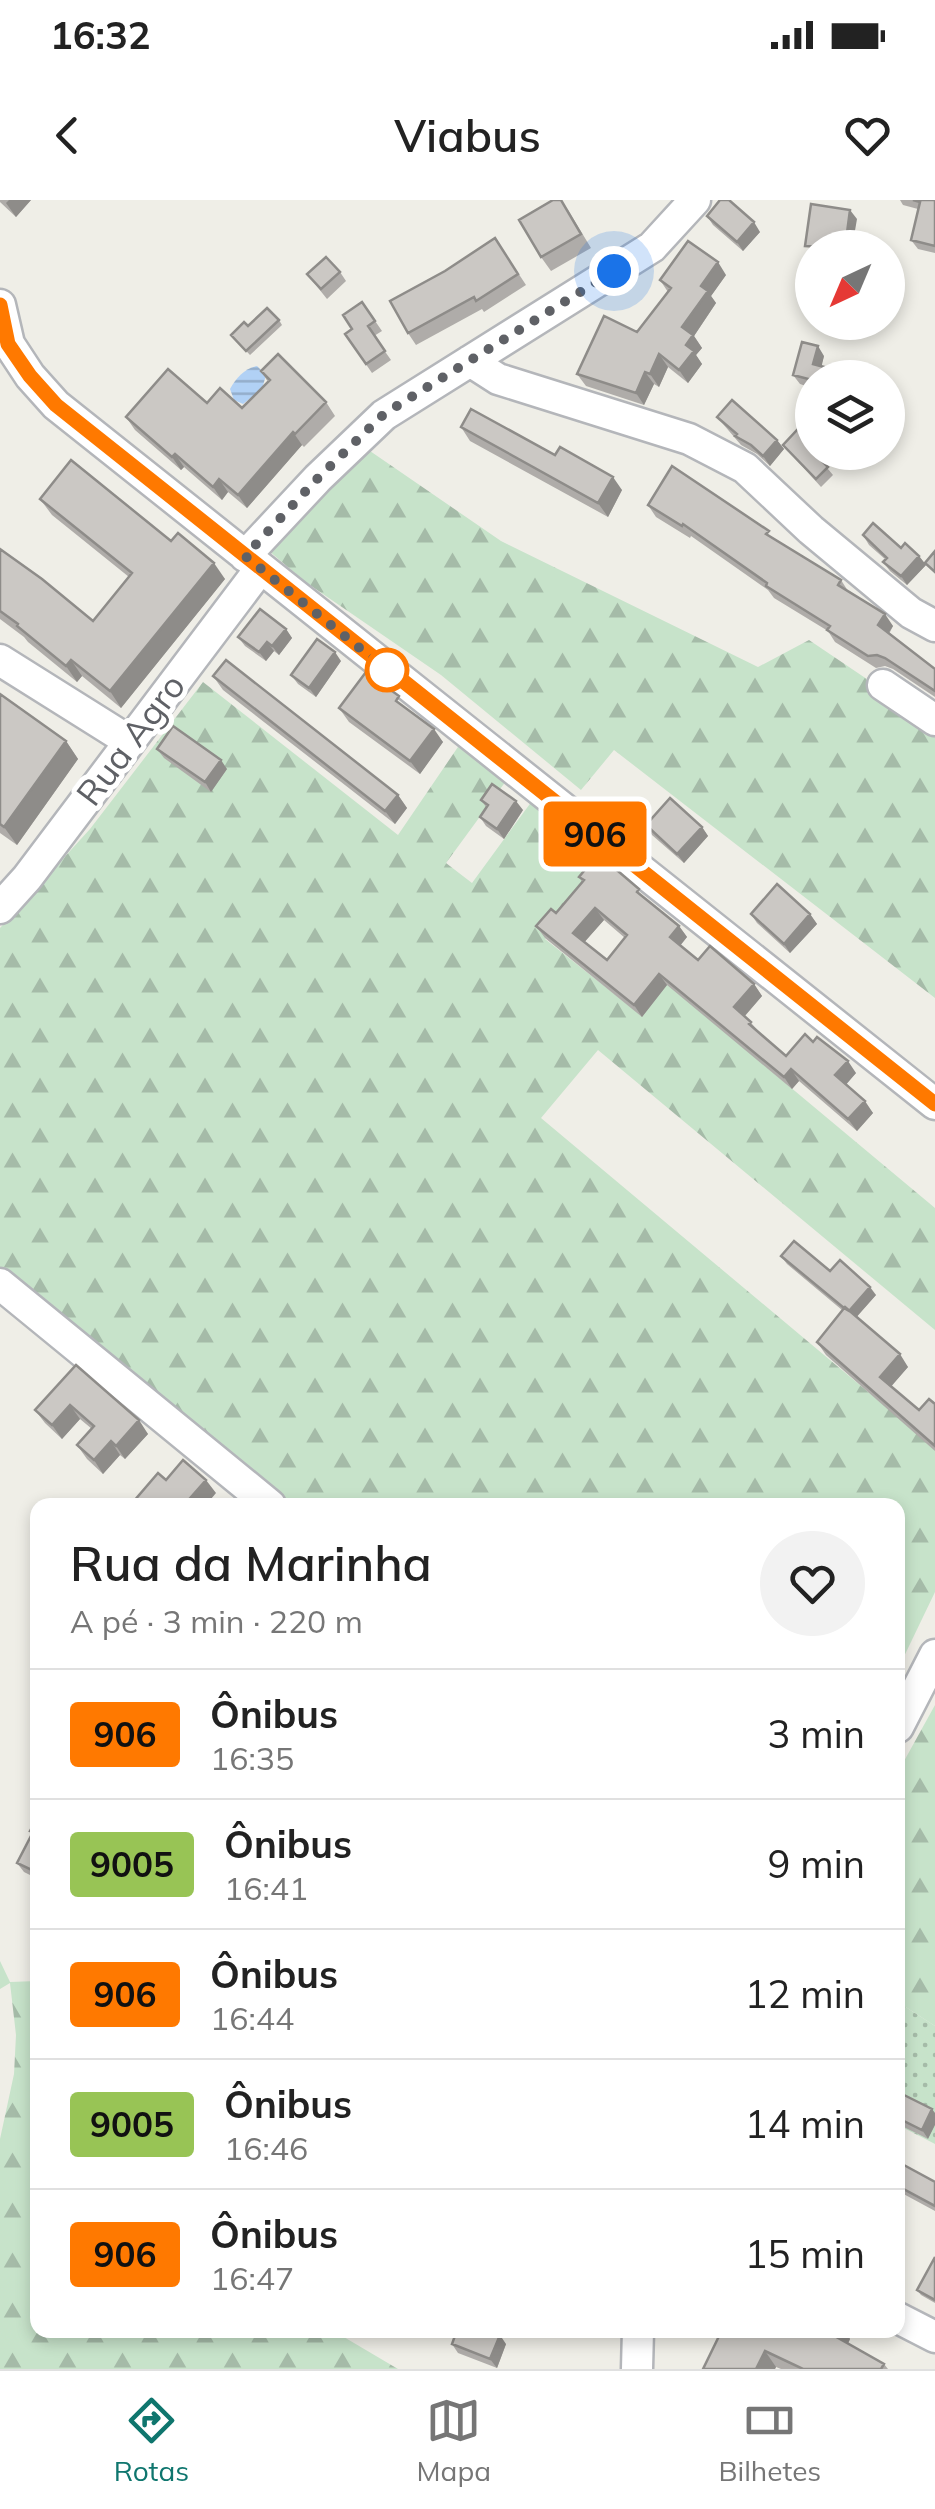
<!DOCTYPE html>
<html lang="pt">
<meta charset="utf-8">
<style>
:root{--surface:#fff;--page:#f2f2f2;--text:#222;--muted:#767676;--line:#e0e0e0;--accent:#0f766e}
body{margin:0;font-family:Mulish,sans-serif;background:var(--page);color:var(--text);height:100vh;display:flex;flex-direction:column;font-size:38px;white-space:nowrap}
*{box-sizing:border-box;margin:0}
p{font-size:32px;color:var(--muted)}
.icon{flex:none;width:55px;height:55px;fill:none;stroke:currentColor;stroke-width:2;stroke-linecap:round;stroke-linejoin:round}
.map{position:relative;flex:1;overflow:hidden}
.side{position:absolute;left:30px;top:1298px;width:875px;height:840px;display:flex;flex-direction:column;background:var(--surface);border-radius:20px;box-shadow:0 5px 15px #0003}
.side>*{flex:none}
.badge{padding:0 20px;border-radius:8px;font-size:35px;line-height:65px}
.needle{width:65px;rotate:224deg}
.tools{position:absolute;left:795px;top:30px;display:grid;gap:20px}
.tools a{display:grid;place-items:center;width:110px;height:110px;border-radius:50%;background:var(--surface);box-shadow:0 5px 15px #0003;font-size:50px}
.you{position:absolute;width:50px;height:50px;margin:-25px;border:8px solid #fff;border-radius:50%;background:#1a73e8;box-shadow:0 0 0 15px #1a73e833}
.map>.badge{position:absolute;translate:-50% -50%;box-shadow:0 0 0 5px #fff}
.round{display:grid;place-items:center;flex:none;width:105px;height:105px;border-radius:52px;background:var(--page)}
.head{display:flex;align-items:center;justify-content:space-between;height:170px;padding:0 40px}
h1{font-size:48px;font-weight:600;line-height:75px}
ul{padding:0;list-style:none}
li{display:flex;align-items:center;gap:30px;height:130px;padding:0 40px;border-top:2px solid var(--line)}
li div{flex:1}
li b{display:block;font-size:38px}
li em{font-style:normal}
li .badge{min-width:110px;font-weight:700;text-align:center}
.status{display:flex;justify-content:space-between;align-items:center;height:70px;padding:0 50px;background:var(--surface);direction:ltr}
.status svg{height:28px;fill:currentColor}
header{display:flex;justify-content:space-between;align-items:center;height:130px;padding:0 40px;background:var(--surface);font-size:45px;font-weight:600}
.tabs{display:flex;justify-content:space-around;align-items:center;height:140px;border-top:2px solid var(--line);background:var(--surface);font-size:28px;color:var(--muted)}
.tabs a{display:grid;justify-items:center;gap:5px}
.tabs .on{color:var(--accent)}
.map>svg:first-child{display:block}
.forest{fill:url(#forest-firs)}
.park{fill:url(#park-dots)}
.water{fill:url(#water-rules)}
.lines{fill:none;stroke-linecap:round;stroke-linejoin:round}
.minor-casing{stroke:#b4b6ba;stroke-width:35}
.minor{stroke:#fff;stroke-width:30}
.wall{fill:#afaca9;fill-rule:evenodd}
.shaded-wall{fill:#8e8c89}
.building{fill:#cbc8c4;stroke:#8e8c89;stroke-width:2.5;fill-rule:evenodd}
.line-casing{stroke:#fff;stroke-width:22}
.line{stroke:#ff7900;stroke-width:15}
.walk{stroke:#5f6166;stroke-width:10;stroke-dasharray:0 18}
.stop-dot{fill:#fff;stroke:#ff7900;stroke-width:5}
.labels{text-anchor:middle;stroke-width:10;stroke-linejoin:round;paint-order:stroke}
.street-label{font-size:35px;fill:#5f6166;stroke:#fff}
</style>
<div class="status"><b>16:32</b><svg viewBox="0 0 49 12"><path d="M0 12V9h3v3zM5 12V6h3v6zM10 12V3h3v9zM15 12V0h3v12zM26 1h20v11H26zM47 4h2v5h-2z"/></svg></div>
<header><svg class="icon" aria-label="back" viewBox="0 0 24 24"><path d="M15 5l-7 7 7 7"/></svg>Viabus<svg class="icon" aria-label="heart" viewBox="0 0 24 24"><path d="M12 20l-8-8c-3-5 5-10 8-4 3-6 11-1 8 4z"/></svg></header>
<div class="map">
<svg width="935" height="2169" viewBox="0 0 935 2169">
<defs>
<pattern id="forest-firs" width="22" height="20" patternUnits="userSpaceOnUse" patternTransform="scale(2.5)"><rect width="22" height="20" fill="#c7e3ca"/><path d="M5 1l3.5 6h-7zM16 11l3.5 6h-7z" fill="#a5bba8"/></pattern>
<pattern id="park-dots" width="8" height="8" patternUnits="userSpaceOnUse" patternTransform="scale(2.5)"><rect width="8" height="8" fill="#c7e3ca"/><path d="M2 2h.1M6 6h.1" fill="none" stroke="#a5bba8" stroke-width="1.8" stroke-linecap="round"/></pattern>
<pattern id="water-rules" width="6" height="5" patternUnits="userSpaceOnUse" patternTransform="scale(2.5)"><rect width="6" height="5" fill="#b1d1f5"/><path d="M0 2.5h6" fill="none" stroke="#93adca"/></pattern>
</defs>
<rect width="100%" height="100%" fill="#efeee7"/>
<!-- forest -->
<path class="forest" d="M 370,251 L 501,341 L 758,467 L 809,440 L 935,525 L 935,798 L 614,550 L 581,590 L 441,475 L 304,381 L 268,350 L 323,285 Z
M 203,482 L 398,635 L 460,544 L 506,581 L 446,663 L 472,683 L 532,601 L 606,661 L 545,739 L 642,816 L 667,784 L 935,1008 L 935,1130 L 598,850 L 541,918 L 935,1248 L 935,1392 L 898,1469 L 898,1305 L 289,1305 L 0,1071 L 0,728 L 90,629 Z
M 935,1505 L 935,1826 L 898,1802 L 898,1572 Z
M 0,1761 L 10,1782 L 37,1781 L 38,2130 L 332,2130 L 398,2169 L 0,2169 L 0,1939 L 14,1874 L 16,1835 L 10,1783 L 0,1789 Z"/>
<!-- park -->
<path class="park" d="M 898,1802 L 935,1826 L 935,1944 L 898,1925 Z"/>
<!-- water -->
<path class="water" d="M 257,166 L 266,175 L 262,189 L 243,204 L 234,200 L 230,189 C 236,178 245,168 257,166 Z"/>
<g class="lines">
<defs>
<path id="minor" d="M 0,105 L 9,144 L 30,176 L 56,205 L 935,904
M 470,161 L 498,179 L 689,239 L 745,268 L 811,330 L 911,413 L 935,426
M 245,356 L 318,278 L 384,215 L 652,47 L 695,0
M 0,460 L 129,541
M 883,485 L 935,520
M 0,708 L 27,678 L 260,369
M 0,1084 L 270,1305
M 898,1527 L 935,1455
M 898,2118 L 935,2137
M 637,2169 L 638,2130"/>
</defs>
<!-- minor casing -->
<use href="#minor" class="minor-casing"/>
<!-- minor -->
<use href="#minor" class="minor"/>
</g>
<!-- wall -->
<path class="wall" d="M 0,0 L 31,0 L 16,17 L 0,2 Z
M 900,0 L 935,0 L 935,53 L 918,49 L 911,40 L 918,9 L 903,5 Z
M 568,10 L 591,48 L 551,71 L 541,57 Z
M 707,16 L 760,32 L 743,51 L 713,25 Z
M 495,38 L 526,85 L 484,112 L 482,109 L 416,145 L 408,133 L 445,71 Z
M 340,72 L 346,81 L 327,99 L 307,74 Z
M 726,75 L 711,96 L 716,103 L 694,136 L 702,148 L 696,155 L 702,164 L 688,183 L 668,167 L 659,187 L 654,184 L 644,205 L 586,186 L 577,174 L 637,132 L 668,92 L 660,80 Z
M 362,102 L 382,131 L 374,136 L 391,160 L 372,173 L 345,134 L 352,129 Z
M 279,120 L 282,125 L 250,155 L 231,135 L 248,126 Z
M 824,156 L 821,166 L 824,167 L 831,176 L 812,178 L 812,188 L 800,184 L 793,175 Z
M 261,171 L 326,202 L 335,216 L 304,247 L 302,245 L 247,308 L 228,292 L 222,300 L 184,267 L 181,270 L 135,230 L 126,217 L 207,203 L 242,208 L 268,182 Z
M 717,217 L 777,240 L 784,249 L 770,266 L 757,254 L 741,245 Z
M 461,227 L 555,255 L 622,290 L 608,317 L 470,241 Z
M 783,245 L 812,252 L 823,252 L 818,257 L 833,275 L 821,287 Z
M 40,299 L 171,341 L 225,379 L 121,508 L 82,476 L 77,482 L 28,442 L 24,437 L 0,419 L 0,349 L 93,421 L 129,377 L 52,315 Z
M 648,305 L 774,339 L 841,380 L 848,391 L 893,426 L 889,434 L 935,469 L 935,497 L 893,469 L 885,466 L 876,468 L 835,442 L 828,431 L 774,398 L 768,390 L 691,336 L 690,338 L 656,317 Z
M 863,335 L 919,356 L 926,365 L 907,385 L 890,371 L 883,362 L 886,360 L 869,345 Z
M 286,429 L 292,438 L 279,455 L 274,451 L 266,461 L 245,446 L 238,437 Z
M 341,461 L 316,497 L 298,484 L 291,475 Z
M 213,476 L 398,595 L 407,608 L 395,624 L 223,490 Z
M 0,494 L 66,541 L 78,559 L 17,645 L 0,633 Z
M 339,508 L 408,510 L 443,542 L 420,574 L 349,522 Z
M 157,549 L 227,569 L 211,592 L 164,558 Z
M 481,600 L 523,610 L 504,639 L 486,626 L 480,617 L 486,607 Z
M 646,625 L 702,627 L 708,636 L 684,663 L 652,635 Z
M 579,677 L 647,700 L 679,726 L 687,737 L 680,746 L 698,760 L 754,784 L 762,796 L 745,816 L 760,833 L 786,856 L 856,873 L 846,884 L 873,913 L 857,931 L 799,881 L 792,889 L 667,785 L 642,817 L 545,738 L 536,726 L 556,713 L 582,682 ZM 604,720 L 625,738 L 607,760 L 584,742 Z
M 751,714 L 810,714 L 817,724 L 790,753 L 757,723 Z
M 781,1056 L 830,1071 L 876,1095 L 856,1117 L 908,1167 L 891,1186 L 919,1210 L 935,1204 L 935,1251 L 826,1155 L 817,1142 L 842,1110 L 787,1064 Z
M 76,1165 L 148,1234 L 125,1259 L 120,1255 L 103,1274 L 87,1259 L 77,1245 L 92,1229 L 80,1219 L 62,1239 L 45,1223 L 35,1210 Z
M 38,1616 L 38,1679 L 24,1672 L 17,1663 L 32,1633 L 30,1631 Z
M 898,1892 L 928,1939 L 898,1924 Z
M 898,1972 L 935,1982 L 935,2011 L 898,1991 L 898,1993 Z
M 935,2057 L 935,2103 L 921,2095 L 917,2090 Z
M 722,2130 L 844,2130 L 850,2139 L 848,2144 L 884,2164 L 888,2169 L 781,2169 L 776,2167 L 775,2169 L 703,2169 Z
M 452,2144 L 506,2144 L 497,2168 L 458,2153 Z"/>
<!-- shaded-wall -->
<path class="shaded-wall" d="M 9,0 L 31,0 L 16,17 L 6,3 Z
M 850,10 L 857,19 L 852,48 L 845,48 Z
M 754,22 L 760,32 L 743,51 L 737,42 Z
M 718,62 L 726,75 L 711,96 L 716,103 L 694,136 L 702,148 L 696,155 L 702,164 L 688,183 L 679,170 L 686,145 L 682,127 L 701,86 Z
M 818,146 L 824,156 L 820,173 L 813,164 Z
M 659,154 L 668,167 L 659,187 L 650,174 Z
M 824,167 L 831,176 L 830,178 L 821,178 Z
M 645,172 L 654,184 L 644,205 L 636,193 Z
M 293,232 L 302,245 L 247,308 L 238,295 Z
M 777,240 L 784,249 L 770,266 L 763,256 Z
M 175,254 L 184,267 L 181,270 L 172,257 Z
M 613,277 L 622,290 L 608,317 L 598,303 Z
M 219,279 L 228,292 L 222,300 L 213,287 Z
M 919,356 L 926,365 L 907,385 L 901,376 Z
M 214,363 L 225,379 L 121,508 L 110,491 Z
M 885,414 L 893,426 L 886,437 L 878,425 Z
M 286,429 L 292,438 L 279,455 L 272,446 Z
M 267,442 L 274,451 L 266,461 L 259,452 Z
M 335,452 L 341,461 L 316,497 L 309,488 Z
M 71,460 L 82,476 L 77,482 L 66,466 Z
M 434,529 L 443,542 L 420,574 L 410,561 Z
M 66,541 L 78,559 L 17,645 L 4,627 Z
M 221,560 L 227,569 L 211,592 L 205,582 Z
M 398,595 L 407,608 L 395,624 L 385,611 Z
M 516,601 L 523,610 L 504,639 L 497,629 Z
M 702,627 L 708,636 L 684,663 L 677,654 Z
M 595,708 L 604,720 L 582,745 L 573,733 Z
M 810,714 L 817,724 L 790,753 L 784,744 Z
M 679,726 L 687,737 L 678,748 L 670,737 Z
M 659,774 L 667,785 L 642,817 L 634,805 Z
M 754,784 L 762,796 L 742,819 L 734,807 Z
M 848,861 L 856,873 L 844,887 L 835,875 Z
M 791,869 L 799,881 L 792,889 L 784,877 Z
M 865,901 L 873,913 L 857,931 L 848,919 Z
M 870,1087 L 876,1095 L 854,1120 L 848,1112 Z
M 900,1154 L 908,1167 L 889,1189 L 880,1177 Z
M 70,1205 L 80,1219 L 62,1239 L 52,1225 Z
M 139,1220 L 148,1234 L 125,1259 L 116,1246 Z
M 111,1241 L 120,1255 L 103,1274 L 94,1260 Z
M 206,1280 L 216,1293 L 206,1305 L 184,1305 Z
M 932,1909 L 935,1913 L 935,1925 L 928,1939 L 922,1930 Z
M 836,2130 L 844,2130 L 850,2139 L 844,2151 L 833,2135 Z
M 500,2135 L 506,2144 L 497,2168 L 490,2159 Z
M 765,2151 L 776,2167 L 775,2169 L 756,2169 Z"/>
<!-- building -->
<path class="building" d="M 553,0 L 561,0 L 581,34 L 541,57 L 519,20 Z
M 720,0 L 729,0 L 754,22 L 737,42 L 707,16 Z
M 913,0 L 935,0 L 935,46 L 911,40 L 920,2 Z
M 811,4 L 850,10 L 845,48 L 805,46 Z
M 495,38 L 518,74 L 476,101 L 474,97 L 408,133 L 390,101 L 445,71 Z
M 688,41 L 718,62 L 701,86 L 708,91 L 682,127 L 693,135 L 686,145 L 694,151 L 679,170 L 659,154 L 650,174 L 645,172 L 636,193 L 577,174 L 604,116 L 637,132 L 671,88 L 660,80 Z
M 326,57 L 340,72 L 321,89 L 307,74 Z
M 362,102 L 375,121 L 368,126 L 385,151 L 366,164 L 345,134 L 352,129 L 343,115 Z
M 267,108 L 279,120 L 246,151 L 231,135 L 244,122 L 248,126 Z
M 802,142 L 818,146 L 813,164 L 824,167 L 821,178 L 812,178 L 812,180 L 793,175 Z
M 278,154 L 326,202 L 295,234 L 293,232 L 238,295 L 219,279 L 213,287 L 175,254 L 172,257 L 126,217 L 168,169 L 207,203 L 220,188 L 242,208 L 270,180 L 261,171 Z
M 732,200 L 777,240 L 763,256 L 751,245 L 735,236 L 737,234 L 717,217 Z
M 471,209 L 555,255 L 560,247 L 613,277 L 598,303 L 461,227 Z
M 812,214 L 812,251 L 828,267 L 816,279 L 783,245 Z
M 71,260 L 171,341 L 178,333 L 214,363 L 110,491 L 71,460 L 66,466 L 17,426 L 18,424 L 0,411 L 0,349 L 42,379 L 93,421 L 132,373 L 40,299 Z
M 672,266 L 769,331 L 766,334 L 841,380 L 838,385 L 885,414 L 878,425 L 935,469 L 935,491 L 885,458 L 877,455 L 868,456 L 827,430 L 830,426 L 766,386 L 767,383 L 683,324 L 682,326 L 648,305 Z
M 873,323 L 901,348 L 905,343 L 919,356 L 901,376 L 883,362 L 887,358 L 863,335 Z
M 935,351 L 935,372 L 925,363 Z
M 260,409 L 286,429 L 272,446 L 267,442 L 259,452 L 238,437 Z
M 317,439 L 335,452 L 309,488 L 291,475 Z
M 226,460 L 398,595 L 385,611 L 213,476 Z
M 366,472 L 399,496 L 396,501 L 434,529 L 410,561 L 339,508 Z
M 0,494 L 66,541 L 4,627 L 0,624 Z
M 173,526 L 221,560 L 205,582 L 157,549 Z
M 492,584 L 516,601 L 497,629 L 480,617 L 488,605 L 481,600 Z
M 670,598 L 702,627 L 677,654 L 646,625 Z
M 598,654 L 639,689 L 637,692 L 679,726 L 670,737 L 698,760 L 710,746 L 754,784 L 734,807 L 751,822 L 749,824 L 786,856 L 805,834 L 813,842 L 817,837 L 848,861 L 835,875 L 865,901 L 848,919 L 791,869 L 784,877 L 659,774 L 634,805 L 536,726 L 551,709 L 556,713 L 584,680 L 579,677 ZM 595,708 L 627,735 L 607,760 L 573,733 Z
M 777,684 L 810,714 L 784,744 L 751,714 Z
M 794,1041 L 830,1071 L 840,1060 L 870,1087 L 849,1111 L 844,1108 L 781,1056 Z
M 845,1107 L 900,1154 L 880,1177 L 919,1210 L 929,1199 L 935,1204 L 935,1246 L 817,1142 Z
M 76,1165 L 139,1220 L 116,1246 L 111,1241 L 94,1260 L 77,1245 L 94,1226 L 70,1205 L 52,1225 L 35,1210 Z
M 183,1260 L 206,1280 L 184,1305 L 138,1305 L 134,1301 L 158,1273 L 166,1280 Z
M 38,1616 L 38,1673 L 17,1663 L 33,1632 L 30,1631 Z
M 898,1892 L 932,1909 L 922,1930 L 898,1918 Z
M 902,1964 L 935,1982 L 935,2006 L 898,1986 L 898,1972 Z
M 935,2057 L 935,2100 L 917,2090 Z
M 457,2130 L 487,2130 L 500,2135 L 490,2159 L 452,2144 Z
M 722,2130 L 836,2130 L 833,2135 L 884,2164 L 881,2169 L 803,2169 L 765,2151 L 756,2169 L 703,2169 Z"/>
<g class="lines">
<defs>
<path id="line" d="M 0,105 L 8,144 L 30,176 L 56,205 L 935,904"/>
</defs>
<!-- line casing -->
<use href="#line" class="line-casing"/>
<!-- line -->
<use href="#line" class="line"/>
<!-- walk -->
<path class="walk" d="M 387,470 L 245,356 L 318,278 L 384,214 L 614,71"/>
</g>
<!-- markers -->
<circle class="stop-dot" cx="387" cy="470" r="20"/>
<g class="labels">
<!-- street labels -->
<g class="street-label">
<text transform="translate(131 540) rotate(-53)" y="12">Rua Agro</text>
</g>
</g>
</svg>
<div class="tools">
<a><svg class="needle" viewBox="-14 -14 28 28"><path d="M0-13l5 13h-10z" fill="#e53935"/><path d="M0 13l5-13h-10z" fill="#767676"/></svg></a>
<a><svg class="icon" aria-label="layers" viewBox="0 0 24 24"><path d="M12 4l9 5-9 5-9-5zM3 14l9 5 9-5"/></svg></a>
</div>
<div class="you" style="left:614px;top:71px"></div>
<b class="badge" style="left:595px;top:634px;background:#ff7900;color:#111">906</b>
<section class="side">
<div class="head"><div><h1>Rua da Marinha</h1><p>A pé · 3 min · 220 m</p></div><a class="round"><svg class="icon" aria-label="heart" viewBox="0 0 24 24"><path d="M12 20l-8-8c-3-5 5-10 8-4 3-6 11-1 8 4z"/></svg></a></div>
<ul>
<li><span class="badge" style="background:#ff7900;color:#111">906</span><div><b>Ônibus</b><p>16:35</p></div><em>3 min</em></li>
<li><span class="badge" style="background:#98c455;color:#111">9005</span><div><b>Ônibus</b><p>16:41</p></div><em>9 min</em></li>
<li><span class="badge" style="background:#ff7900;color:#111">906</span><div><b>Ônibus</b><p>16:44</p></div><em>12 min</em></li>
<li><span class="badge" style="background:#98c455;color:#111">9005</span><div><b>Ônibus</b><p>16:46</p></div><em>14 min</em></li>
<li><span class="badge" style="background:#ff7900;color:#111">906</span><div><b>Ônibus</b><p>16:47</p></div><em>15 min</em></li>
</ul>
</section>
</div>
<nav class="tabs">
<a class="on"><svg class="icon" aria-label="directions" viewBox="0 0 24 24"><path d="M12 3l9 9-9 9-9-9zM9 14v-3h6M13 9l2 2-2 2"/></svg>Rotas</a>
<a><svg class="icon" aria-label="map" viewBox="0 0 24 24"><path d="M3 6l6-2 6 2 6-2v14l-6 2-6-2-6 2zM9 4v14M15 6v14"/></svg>Mapa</a>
<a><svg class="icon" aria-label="tickets" viewBox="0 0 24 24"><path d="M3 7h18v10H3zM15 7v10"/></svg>Bilhetes</a>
</nav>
